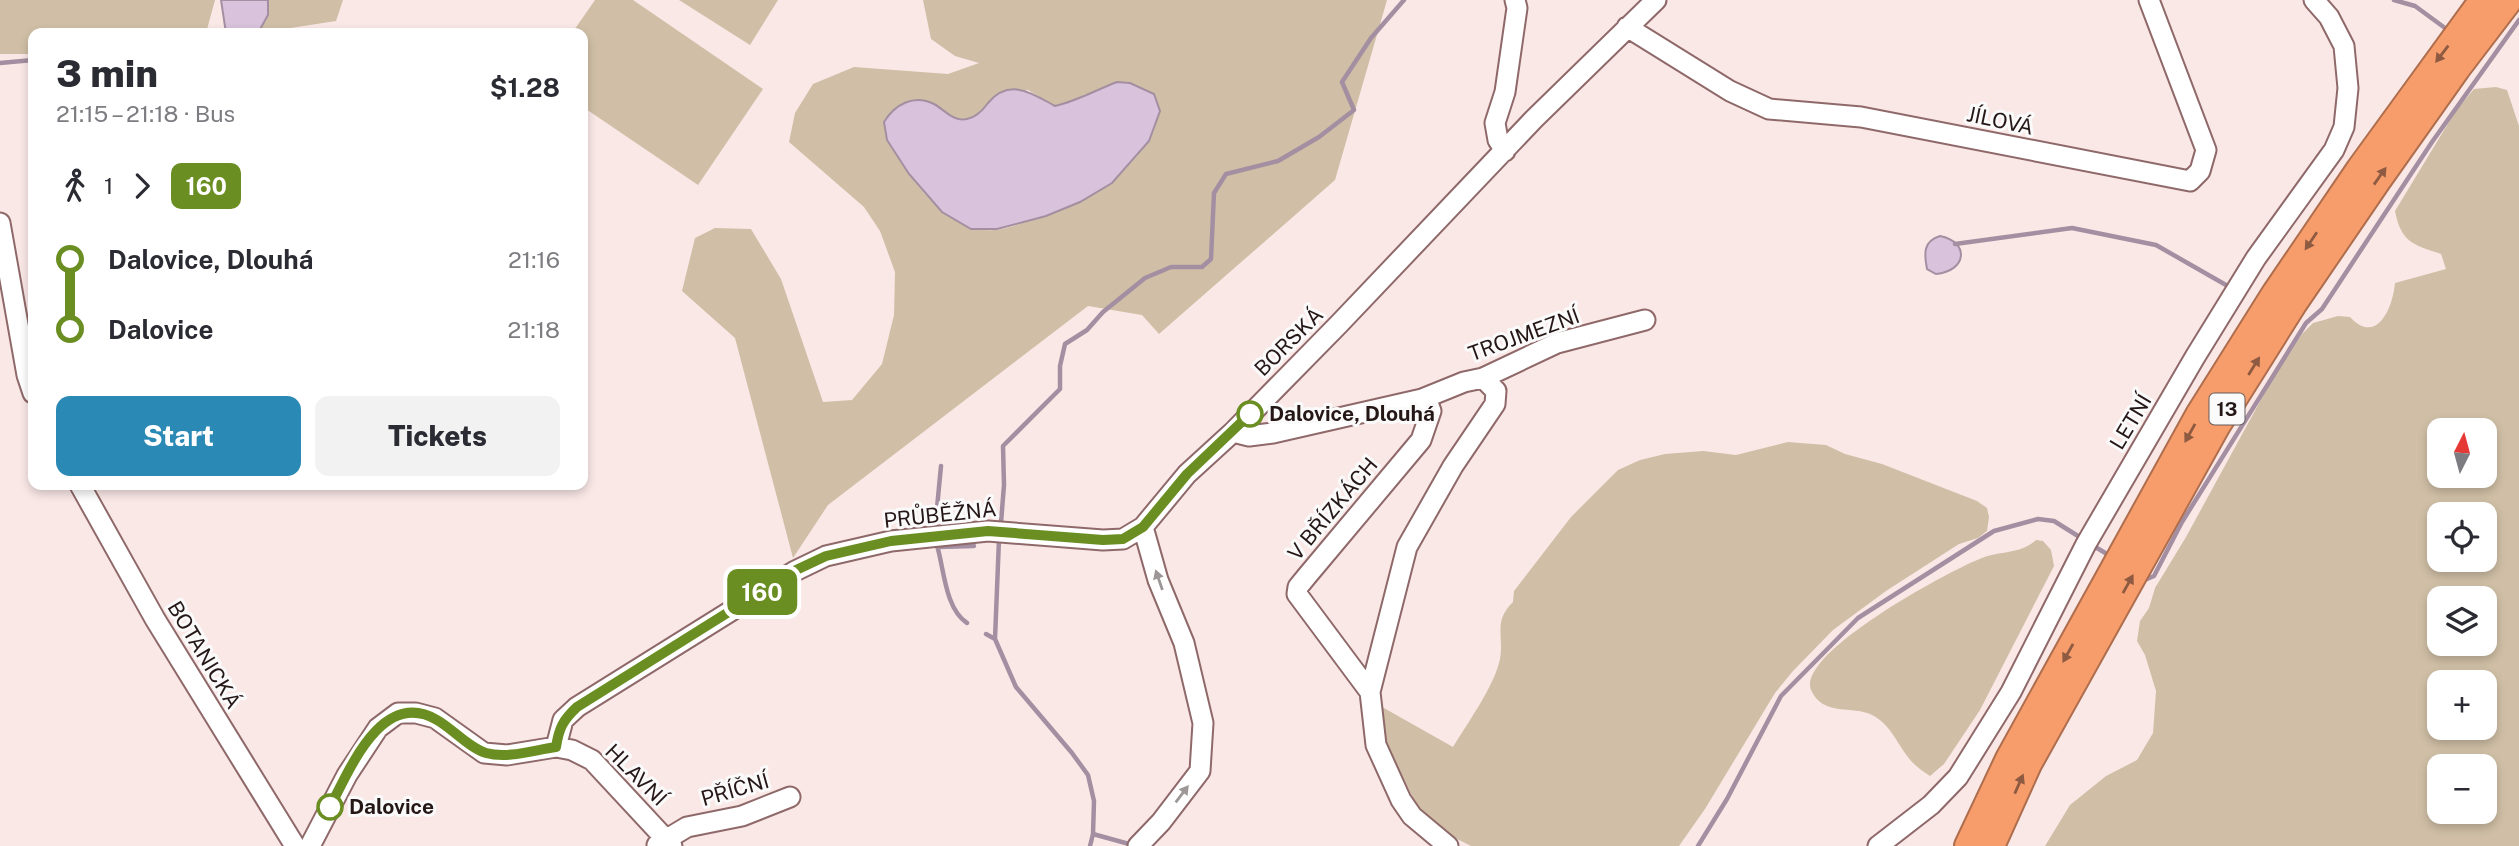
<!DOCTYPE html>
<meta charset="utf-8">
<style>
:root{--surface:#fff;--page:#f2f2f3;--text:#2b2b33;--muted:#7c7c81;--accent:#2b89b5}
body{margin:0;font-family:"Public Sans",sans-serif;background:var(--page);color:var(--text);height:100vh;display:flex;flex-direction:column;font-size:26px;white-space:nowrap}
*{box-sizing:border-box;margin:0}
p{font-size:23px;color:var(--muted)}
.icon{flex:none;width:38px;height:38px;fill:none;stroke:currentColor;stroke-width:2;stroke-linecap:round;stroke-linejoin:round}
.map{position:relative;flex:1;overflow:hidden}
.side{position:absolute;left:28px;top:28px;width:560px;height:462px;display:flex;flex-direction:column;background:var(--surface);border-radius:14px;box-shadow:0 4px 10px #0003}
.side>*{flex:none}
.badge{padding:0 14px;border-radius:10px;font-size:24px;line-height:46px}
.needle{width:46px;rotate:6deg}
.tools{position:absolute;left:2427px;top:418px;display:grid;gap:14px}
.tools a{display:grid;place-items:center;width:70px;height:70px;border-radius:14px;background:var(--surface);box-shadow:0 4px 10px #0003;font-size:35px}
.map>.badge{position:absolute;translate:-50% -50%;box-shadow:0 0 0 4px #fff}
.legs{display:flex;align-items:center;gap:10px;height:77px;padding:0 28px;font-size:23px}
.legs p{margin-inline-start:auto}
.head{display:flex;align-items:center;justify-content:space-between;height:119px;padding:0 28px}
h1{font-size:38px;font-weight:800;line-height:52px}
.button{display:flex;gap:14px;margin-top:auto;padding:14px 28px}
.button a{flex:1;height:80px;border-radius:14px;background:var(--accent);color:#fff;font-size:28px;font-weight:800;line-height:80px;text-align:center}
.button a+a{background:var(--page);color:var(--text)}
ul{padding:0 28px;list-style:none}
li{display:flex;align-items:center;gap:24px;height:70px;font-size:26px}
li i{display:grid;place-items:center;width:10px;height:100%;margin:0 9px;background:currentColor}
li i::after{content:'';width:18px;height:18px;margin:-9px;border:5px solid;border-radius:50%;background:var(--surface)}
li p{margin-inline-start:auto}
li:first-child i{background:linear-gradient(#0000 50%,currentColor 0)}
li:last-child i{background:linear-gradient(currentColor 50%,#0000 0)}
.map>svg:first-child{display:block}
.green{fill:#d0bfa6;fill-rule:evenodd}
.water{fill:#d8c2dc;stroke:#a38fa1;stroke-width:2}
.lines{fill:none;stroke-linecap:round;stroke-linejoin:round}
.stream{stroke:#a38fa1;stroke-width:4.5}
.minor-casing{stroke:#8f6969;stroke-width:23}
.highway-casing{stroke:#ae6e4e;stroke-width:30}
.minor{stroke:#fff;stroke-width:19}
.highway{stroke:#f79d6b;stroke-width:26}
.oneway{fill:#8e5a41}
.oneway2{fill:#9d9797}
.line-1-casing{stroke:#fff;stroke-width:16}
.line-1{stroke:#6b8e23;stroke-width:10}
.stop-1-dot{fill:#fff;stroke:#6b8e23;stroke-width:3.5}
.labels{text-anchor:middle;stroke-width:6;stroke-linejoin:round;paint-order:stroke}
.shield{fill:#fafafa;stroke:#665b5b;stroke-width:2}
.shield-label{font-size:19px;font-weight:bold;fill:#261717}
.street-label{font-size:21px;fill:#261717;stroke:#fafafa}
.stop-label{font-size:21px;font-weight:bold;fill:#261717;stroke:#fafafa;text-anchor:start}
</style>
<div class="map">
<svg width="2519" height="846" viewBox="0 0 2519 846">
<rect width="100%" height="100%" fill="#fae8e7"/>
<!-- green -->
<path class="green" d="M 0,0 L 215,0 L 206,33 L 33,33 L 33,54 L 0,54 Z
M 268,0 L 343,0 L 336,21 L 258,33 L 268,15 Z
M 595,0 L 633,0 L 763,89 L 698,185 L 583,107 L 583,33 L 572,33 Z
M 679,0 L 778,0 L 750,45 Z
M 923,0 L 1387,0 L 1335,180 L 1159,334 L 1142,315 L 1088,306 L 828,505 L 793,558 L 735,338 L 682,291 L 695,238 L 715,228 L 751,229 L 781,279 L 823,402 L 852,400 L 882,364 L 894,315 L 895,272 L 880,231 L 864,207 L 789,142 L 795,113 L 813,84 L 854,67 L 948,74 L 979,63 L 955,56 L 931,39 ZM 1028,90 L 1055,106 L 1074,102 L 1085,94 L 1149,141 C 1115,184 1099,195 1047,213 C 1029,220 1006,232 986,230 C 942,226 907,174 887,140 L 932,103 L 953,118 L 967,119 L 982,112 L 991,100 Z
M 2496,87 L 2507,90 L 2519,126 L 2519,846 L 2045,846 L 2070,805 L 2106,776 L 2137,760 L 2153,733 L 2156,691 L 2145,655 L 2137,641 L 2140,621 L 2149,608 L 2155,588 L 2186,537 L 2275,374 L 2302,334 L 2313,323 L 2338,316 L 2350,317 C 2377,346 2393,307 2395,283 L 2446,269 L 2441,254 C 2413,245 2401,242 2395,211 L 2455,112 L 2474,89 ZM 2485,430 L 2485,476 L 2440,476 L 2440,430 ZM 2440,514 L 2485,514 L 2485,560 L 2440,560 ZM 2440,598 L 2485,598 L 2485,644 L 2440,644 ZM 2440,682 L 2485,682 L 2485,728 L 2440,728 ZM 2440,766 L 2485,766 L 2485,812 L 2440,812 Z
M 1788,442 L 1826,445 L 1845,454 L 1882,464 L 1977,501 L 1987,508 L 1989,517 L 1987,531 L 1978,538 L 1959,544 L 1886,591 L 1833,630 L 1793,671 L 1775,693 L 1705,809 L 1679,846 L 1471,846 L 1455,838 L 1418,808 L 1380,730 L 1375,703 L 1453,747 C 1468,722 1494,687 1500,659 C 1504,635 1493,621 1513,602 L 1514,591 L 1571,517 L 1618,470 L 1640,460 L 1665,454 L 1703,451 L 1736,455 Z
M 2036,540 L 2043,541 L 2051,550 L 2054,566 L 1980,710 L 1944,764 L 1930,776 C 1924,772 1918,768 1913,763 C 1898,747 1892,725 1872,715 C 1853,705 1823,717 1811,690 C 1796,653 1952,569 1982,558 C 2000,551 2022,554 2036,540 Z"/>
<!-- water -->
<path class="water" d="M 221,0 L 268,0 L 268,15 L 258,33 L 226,33 Z
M 1117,82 L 1130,83 L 1154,94 L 1160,111 L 1149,141 L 1112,183 L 1080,202 L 1046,216 L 997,229 L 971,229 L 942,212 L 909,174 L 887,140 L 884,122 C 895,104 914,94 934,104 C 945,110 953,122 967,119 C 977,117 983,110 988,103 C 1010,77 1033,94 1055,106 C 1077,101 1096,90 1117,82 Z
M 1940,236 C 1970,242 1967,271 1936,274 L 1927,269 C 1924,254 1923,241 1940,236 Z"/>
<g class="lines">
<!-- stream -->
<path class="stream" d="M 2394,0 L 2415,6 L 2445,28
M 0,63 L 33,60
M 1955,244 L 2072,228 L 2156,245 L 2226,285
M 1001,523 L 1004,485 L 1003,446 L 1060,389 L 1060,366 L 1065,344 L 1087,330 L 1103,312 L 1145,278 L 1171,267 L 1202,267 L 1211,259 L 1214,193 L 1226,174 L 1278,161 L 1319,137 L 1354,110 L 1342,82 L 1371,38 L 1404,0
M 935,529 L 941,466
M 999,539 L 995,639 L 1016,687 L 1072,753 L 1088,775 L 1094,801 L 1093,834 L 1090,846
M 936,542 C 944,565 944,608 967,623
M 938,547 L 974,546
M 2097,548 L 2107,554
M 2147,579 L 2154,576 L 2182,522 L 2306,323 L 2322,309 L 2432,142 L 2519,20
M 986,634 L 995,639
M 1093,834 L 1129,844
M 1698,846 L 1727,799 L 1781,696 L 1858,618 L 1994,531 L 2038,519 L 2054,521 L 2078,536"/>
<defs>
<path id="minor" d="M 1627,27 L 1730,91 L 1769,109 L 1861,117 L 2190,181 L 2200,171 L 2206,150 L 2149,0
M 1505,151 L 1498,140 L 1495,123 L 1505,92 L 1517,8 L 1515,0
M 0,223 L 27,375 L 33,393
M 1422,399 L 1464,382 L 1483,378 L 1557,343 L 1645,320
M 1233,432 L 1249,436 L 1273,433 L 1422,399 L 1428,403 L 1431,411 L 1421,440 L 1307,576 L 1298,587 L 1297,594 L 1370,692 L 1376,745 L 1401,800 L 1412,816 L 1448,846
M 80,485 L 155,619 L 295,846
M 1370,692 L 1407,547 L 1453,466 L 1495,404 L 1496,391 L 1483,378
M 556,747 L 563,720 L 577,707 L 795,571 L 826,556 L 891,541 L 988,531 L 1103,540 L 1123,539 L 1143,527 L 1187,474 L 1233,432 L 1339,324 L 1534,119 L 1656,0
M 657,845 L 687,827 L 742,816 L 790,797
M 310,846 L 347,775 L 378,728 L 398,713 L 416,713 L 435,718 L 484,753 L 507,755 L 556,747 L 572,750 L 592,760 L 672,846
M 1138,846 L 1161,822 L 1200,771 L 1203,723 L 1184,643 L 1158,580 L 1143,527
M 1878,846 L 1931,805 L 1958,777 L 2011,692 L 2086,544 L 2195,357 L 2256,258 L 2334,150 L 2344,127 L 2348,88 L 2344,46 L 2329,17 L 2314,0"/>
<path id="highway" d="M 1968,846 L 2009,759 L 2199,415 L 2275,294 L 2360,169 L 2483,0
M 1991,846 L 2028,764 L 2217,425 L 2293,304 L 2377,181 L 2457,68 L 2509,0"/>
</defs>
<!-- minor casing -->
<use href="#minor" class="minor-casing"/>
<!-- highway casing -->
<use href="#highway" class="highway-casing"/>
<!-- minor -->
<use href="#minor" class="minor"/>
<!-- highway -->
<use href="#highway" class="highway"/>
</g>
<!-- one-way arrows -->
<defs><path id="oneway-solid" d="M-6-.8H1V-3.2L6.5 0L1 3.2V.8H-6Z" transform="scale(1.75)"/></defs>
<g class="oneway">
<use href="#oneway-solid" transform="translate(2442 54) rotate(127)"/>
<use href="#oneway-solid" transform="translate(2380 176) rotate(-55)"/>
<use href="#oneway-solid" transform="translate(2311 241) rotate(124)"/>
<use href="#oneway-solid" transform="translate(2254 366) rotate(-58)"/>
<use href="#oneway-solid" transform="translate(2190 433) rotate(119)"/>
<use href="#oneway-solid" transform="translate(2128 584) rotate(-61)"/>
<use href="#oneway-solid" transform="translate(2068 653) rotate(119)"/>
<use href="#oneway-solid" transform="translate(2019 784) rotate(-66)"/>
</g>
<g class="oneway2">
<use href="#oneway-solid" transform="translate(1159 580) rotate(-109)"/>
<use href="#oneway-solid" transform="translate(1182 794) rotate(-53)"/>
</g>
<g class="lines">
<defs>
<path id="line-1" d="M 330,807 C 350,769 382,688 437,720 C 453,729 469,748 486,753 C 508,759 534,750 556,747 C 559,728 563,720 577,707 L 794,571 L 826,556 L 891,541 L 988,531 L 1103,540 L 1123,539 L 1143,527 L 1187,474 L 1250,414"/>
</defs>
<!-- line-1 casing -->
<use href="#line-1" class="line-1-casing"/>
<!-- line-1 -->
<use href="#line-1" class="line-1"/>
</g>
<!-- markers -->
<g class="stop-1-dot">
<circle cx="1250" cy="414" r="12"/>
<circle cx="330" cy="807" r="12"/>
</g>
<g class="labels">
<!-- shield labels -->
<rect class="shield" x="2209.5" y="393.5" width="35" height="31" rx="5"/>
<g class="shield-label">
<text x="2227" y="416">13</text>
</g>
<!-- street labels -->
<g class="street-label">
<text transform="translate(2000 121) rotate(12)" y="7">JÍLOVÁ</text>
<text transform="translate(1524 335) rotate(-20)" y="7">TROJMEZNÍ</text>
<text transform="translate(1289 342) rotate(-45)" y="7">BORSKÁ</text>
<text transform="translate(2131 422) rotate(-59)" y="7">LETNÍ</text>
<text transform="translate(1333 509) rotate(-50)" y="7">V BŘÍZKÁCH</text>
<text transform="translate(940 515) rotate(-6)" y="7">PRŮBĚŽNÁ</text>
<text transform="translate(204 655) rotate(59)" y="7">BOTANICKÁ</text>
<text transform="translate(636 775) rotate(45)" y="7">HLAVNÍ</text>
<text transform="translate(735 790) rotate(-16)" y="7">PŘÍČNÍ</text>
</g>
<!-- stop labels -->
<g class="stop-label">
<text x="1269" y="421">Dalovice, Dlouhá</text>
<text x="349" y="814">Dalovice</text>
</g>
</g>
</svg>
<div class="tools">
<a><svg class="needle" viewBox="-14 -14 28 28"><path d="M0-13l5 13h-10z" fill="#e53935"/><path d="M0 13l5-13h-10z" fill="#7c7c81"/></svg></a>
<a><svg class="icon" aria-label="locate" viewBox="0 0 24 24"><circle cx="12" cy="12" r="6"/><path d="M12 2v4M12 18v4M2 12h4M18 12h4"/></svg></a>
<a><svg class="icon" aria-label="layers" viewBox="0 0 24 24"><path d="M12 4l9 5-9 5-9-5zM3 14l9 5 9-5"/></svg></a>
<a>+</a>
<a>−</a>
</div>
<b class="badge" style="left:762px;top:592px;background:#6b8e23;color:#fff">160</b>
<section class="side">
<div class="head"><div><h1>3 min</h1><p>21:15 – 21:18 · Bus</p></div><b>$1.28</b></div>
<div class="legs"><svg class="icon" aria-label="walk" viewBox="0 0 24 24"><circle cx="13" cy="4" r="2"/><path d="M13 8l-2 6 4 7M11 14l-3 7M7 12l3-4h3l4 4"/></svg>1<svg class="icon" aria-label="forward" viewBox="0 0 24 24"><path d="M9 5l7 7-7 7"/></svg><b class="badge" style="background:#6b8e23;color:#fff">160</b></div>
<ul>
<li><i style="color:#6b8e23"></i><b>Dalovice, Dlouhá</b><p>21:16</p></li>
<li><i style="color:#6b8e23"></i><b>Dalovice</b><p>21:18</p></li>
</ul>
<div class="button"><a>Start</a><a>Tickets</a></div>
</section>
</div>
